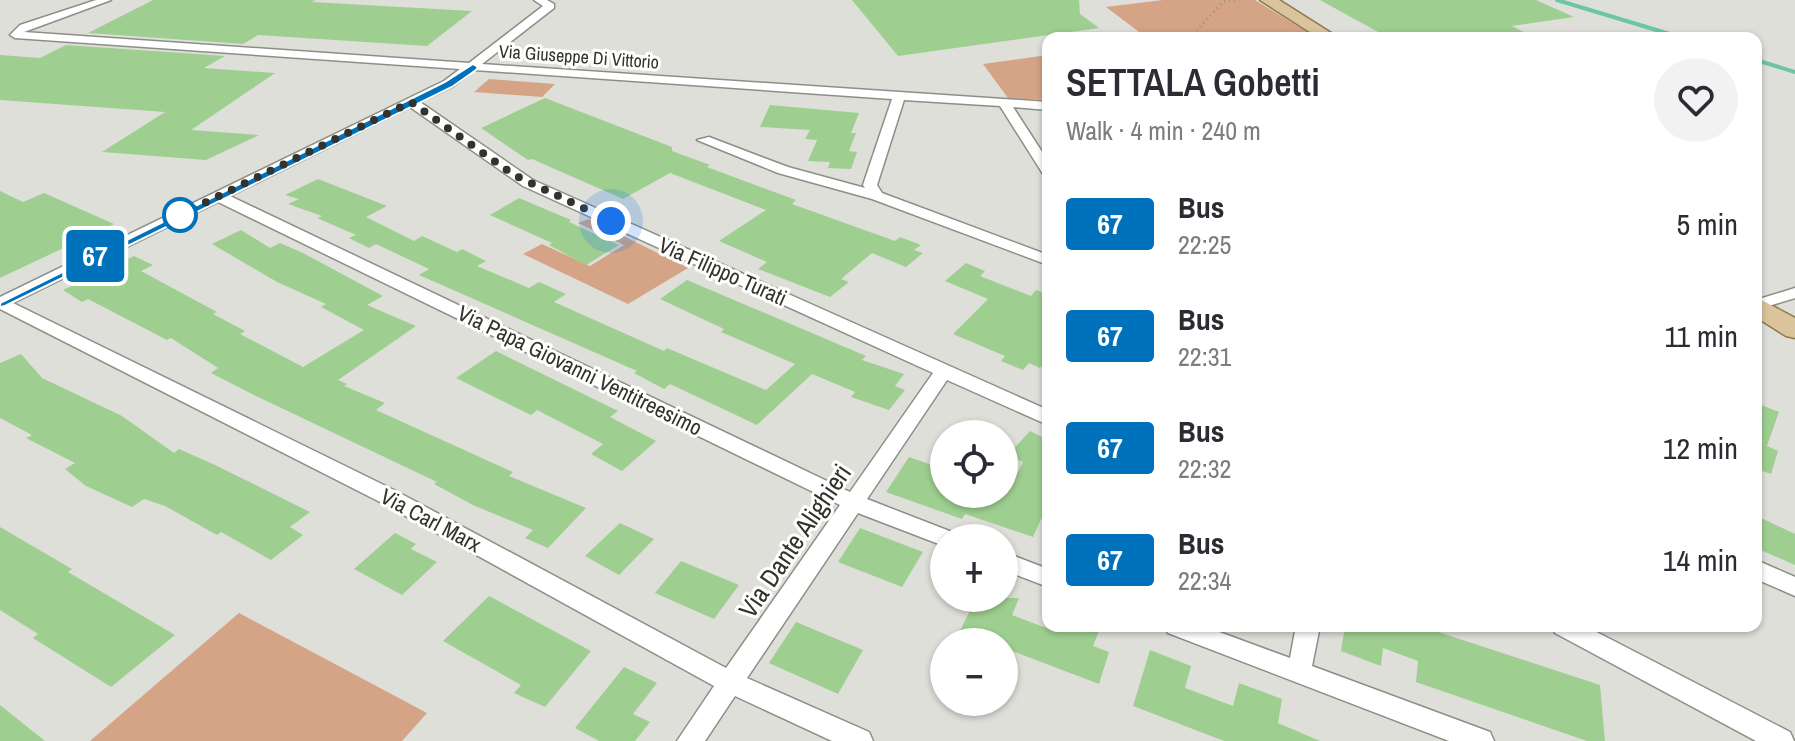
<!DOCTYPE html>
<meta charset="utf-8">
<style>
:root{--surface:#fff;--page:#f2f2f3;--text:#2b2b33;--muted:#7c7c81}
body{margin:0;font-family:"Archivo Narrow",sans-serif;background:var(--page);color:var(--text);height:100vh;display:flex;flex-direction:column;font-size:30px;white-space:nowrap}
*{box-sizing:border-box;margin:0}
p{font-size:26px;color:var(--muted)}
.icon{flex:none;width:44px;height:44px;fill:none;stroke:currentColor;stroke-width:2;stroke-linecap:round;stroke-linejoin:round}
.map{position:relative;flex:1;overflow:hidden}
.panel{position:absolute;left:1042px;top:32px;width:720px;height:600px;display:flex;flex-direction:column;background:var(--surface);border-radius:16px;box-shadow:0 2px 6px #0004}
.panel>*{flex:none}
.badge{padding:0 16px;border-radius:6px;font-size:28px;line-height:52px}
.buttons{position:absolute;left:930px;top:420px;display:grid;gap:16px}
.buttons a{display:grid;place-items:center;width:88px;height:88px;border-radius:50%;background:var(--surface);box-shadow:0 2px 6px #0004;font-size:40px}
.you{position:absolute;width:40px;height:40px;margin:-20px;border:6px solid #fff;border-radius:50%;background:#1a73e8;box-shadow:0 0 0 12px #1a73e833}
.map>.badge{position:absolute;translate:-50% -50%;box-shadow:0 0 0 4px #fff}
.round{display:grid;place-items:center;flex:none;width:84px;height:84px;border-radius:42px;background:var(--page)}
.headline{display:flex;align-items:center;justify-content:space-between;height:136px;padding:0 24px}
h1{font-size:38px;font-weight:600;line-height:60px}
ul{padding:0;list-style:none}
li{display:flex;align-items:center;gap:24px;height:112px;padding:0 24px}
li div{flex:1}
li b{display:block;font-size:30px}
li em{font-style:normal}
li .badge{min-width:88px;font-weight:700;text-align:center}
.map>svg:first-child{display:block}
.green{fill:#d5a386}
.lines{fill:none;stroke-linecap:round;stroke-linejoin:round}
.stream{stroke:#6cc6a6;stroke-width:4}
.building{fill:#9ecf91}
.minor-casing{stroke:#8e8e89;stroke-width:3}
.primary-casing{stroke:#8f774c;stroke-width:3}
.path{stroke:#959591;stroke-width:3;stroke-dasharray:1 4;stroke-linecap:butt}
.minor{fill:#fff;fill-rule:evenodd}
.primary{fill:#dac49d;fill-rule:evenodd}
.line{fill:#0072bc;stroke:#fff;stroke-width:2}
.walk{stroke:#323230;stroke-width:8;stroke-dasharray:0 14.4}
.stop-dot{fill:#fff;stroke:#0072bc;stroke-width:4}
.labels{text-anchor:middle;stroke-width:6;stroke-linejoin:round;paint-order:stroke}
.far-street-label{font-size:18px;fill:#323230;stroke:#fffffe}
.street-label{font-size:22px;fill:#323230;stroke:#fffffe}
.near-street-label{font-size:26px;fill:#323230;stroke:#fffffe}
</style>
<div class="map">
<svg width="1795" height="741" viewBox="0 0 1795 741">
<rect width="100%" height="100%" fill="#dedfd9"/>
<!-- green -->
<path class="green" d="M 1163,0 L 1255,0 L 1317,38 L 1147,38 L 1106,7 Z
M 1048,55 L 1048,100 L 1008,98 L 983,64 Z
M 489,79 L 555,84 L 542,97 L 474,92 Z
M 589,219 L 688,268 L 628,304 L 523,254 L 542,244 L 590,266 L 624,245 L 578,223 Z
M 239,613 L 427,713 L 402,741 L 90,741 Z"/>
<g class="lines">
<!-- stream -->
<path class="stream" d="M 1557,0 L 1683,38
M 1756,60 L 1795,72"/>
</g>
<!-- building -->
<path class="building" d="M 153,0 L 315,0 L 312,2 L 472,11 L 427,46 L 258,35 L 243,44 L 88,33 Z
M 852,0 L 1079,0 L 1080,14 L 1099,28 L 898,56 Z
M 1320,0 L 1536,0 L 1574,17 L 1512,26 L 1535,38 L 1389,38 Z
M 66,45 L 225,56 L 204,68 L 275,73 L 191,130 L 259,135 L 206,160 L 102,152 L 165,112 L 0,100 L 0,55 L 40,58 Z
M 545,98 L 672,147 L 672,151 L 710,165 L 707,167 L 796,200 L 792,204 L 895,241 L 900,237 L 921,245 L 914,250 L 923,253 L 906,267 L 872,253 L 841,279 L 849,282 L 830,297 L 758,269 L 767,262 L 719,241 L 766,210 L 670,173 L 623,199 L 532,159 L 528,160 L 481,128 Z
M 770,105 L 859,113 L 851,133 L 856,133 L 849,151 L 857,152 L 851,169 L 828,168 L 830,162 L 808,161 L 817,140 L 805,139 L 810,130 L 760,127 Z
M 318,179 L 387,206 L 366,217 L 414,241 L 422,236 L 457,252 L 462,249 L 486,261 L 477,266 L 529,288 L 539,282 L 566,294 L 554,302 L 664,351 L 667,348 L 766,390 L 795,364 L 721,332 L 724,329 L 660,299 L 687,280 L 866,356 L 862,360 L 904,374 L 895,386 L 905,390 L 889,410 L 851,397 L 855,392 L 812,374 L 757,425 L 670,384 L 664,389 L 634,373 L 637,371 L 419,275 L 429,269 L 376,244 L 369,248 L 349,238 L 356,235 L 317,218 L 322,216 L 288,204 L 299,199 L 285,195 Z
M 0,191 L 23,202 L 44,193 L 114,224 L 0,278 Z
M 519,198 L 571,220 L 569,222 L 619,245 L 586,265 L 549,245 L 552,243 L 490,215 Z
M 241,230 L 270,248 L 280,243 L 303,253 L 383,296 L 367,305 L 416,326 L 338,380 L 347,384 L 344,386 L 385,403 L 376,410 L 513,472 L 509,476 L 586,508 L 548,548 L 525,538 L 533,530 L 473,505 L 434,484 L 437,482 L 256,396 L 211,373 L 218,368 L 171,338 L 167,340 L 88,299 L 82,302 L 63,290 L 134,256 L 153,265 L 141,271 L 217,312 L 213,314 L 245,331 L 240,334 L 303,367 L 364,330 L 321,307 L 326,304 L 277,282 L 212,244 Z
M 966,263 L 985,271 L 980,276 L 1031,296 L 1036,290 L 1048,295 L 1048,359 L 1040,368 L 1029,363 L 1023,370 L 1001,361 L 1005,356 L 953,334 L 988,299 L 945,281 Z
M 496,351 L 618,411 L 610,417 L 656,441 L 622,471 L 591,454 L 603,444 L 537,410 L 531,415 L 456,378 Z
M 21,354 L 42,378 L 122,416 L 174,453 L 179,449 L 213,464 L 310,512 L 290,527 L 303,535 L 271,560 L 221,532 L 217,535 L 165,506 L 144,499 L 132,507 L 86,486 L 65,469 L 75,463 L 26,438 L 32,435 L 0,418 L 0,363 Z
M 1756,403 L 1779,412 L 1767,446 L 1778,451 L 1771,474 L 1756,469 Z
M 1030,431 L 1048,440 L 1048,504 L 1033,537 L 965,514 L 962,519 L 886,492 L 909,457 L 944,469 L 944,494 L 1007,494 L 1023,462 L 1008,455 Z
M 1761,518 L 1795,534 L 1795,565 L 1756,548 Z
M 620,523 L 654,539 L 619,575 L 585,556 Z
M 0,527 L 72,569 L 68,572 L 175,635 L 111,687 L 33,638 L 38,634 L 0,610 Z
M 860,528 L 923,552 L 902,587 L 838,562 Z
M 395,533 L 416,544 L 411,549 L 437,562 L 402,595 L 354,569 Z
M 681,561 L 739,585 L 714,619 L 655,593 Z
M 489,596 L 591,651 L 545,707 L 514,693 L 521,685 L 443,641 Z
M 976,598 L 1019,598 L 1012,615 L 1054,631 L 1056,626 L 1101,626 L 1093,646 L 1109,652 L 1099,684 L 1004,648 L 1004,642 L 989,642 L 960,631 Z
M 796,622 L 863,650 L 838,694 L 769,663 Z
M 1345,626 L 1410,626 L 1423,631 L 1423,627 L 1600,685 L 1605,741 L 1587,741 L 1416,682 L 1418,661 L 1383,648 L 1381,666 L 1341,651 Z
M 1150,650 L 1191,666 L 1185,688 L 1233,706 L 1239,683 L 1282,699 L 1278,723 L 1320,741 L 1224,741 L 1133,706 Z
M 624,667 L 657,683 L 633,714 L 650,722 L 635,741 L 599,741 L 575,728 Z
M 0,705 L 45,741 L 0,741 Z"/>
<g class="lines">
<defs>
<path id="minor" d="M 96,0 L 111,0 L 24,32 L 469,63 L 543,6 L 534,0 L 547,0 L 554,4 L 554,8 L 482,64 L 1048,102 L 1048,110 L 1013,107 L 1048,161 L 1048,175 L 1043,174 L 1000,106 L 904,100 L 877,185 L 882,193 L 1048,255 L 1048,265 L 872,199 L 778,173 L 697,140 L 709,137 L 788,167 L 865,188 L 863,185 L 892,99 L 474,70 L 452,87 L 420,102 L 533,180 L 1048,410 L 1048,425 L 947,380 L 867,499 L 952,532 L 955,538 L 944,538 L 944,546 L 858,513 L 747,678 L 869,732 L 873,741 L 832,741 L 735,696 L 705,741 L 677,741 L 714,686 L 382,503 L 0,309 L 0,297 L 444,81 L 460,69 L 15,38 L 10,35 L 20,25 ZM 410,107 L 523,186 L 933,373 L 850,492 L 230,196 ZM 218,202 L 840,505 L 726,668 L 396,491 L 13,303 Z
M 1795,288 L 1795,298 L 1756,310 L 1756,300 Z
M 1004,552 L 1048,569 L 1048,587 L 1004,570 Z
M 1756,560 L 1795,577 L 1795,596 L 1756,579 Z
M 1164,626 L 1203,626 L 1290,658 L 1296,626 L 1320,626 L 1312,666 L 1490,732 L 1494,741 L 1449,741 L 1168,633 Z
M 1551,626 L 1585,626 L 1790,732 L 1794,741 L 1756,741 L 1555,633 Z"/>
<path id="primary" d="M 1260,0 L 1279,0 L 1339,38 L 1319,38 Z
M 1756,297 L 1795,318 L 1795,338 L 1786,336 L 1756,317 Z"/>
</defs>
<!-- minor casing -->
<use href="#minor" class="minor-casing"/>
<!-- primary casing -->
<use href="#primary" class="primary-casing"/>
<!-- path -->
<path class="path" d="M 1190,38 L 1223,2 L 1235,0"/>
<!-- minor -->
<use href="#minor" class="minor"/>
<!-- primary -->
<use href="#primary" class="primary"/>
</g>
<!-- line -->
<path class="line" d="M 473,64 L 478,67 L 476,70 L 452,87 L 5,306 L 0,307 L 0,303 L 445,82 Z"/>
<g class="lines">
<!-- walk -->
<path class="walk" d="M 180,215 L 411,102 L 514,175 L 611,221"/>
</g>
<!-- markers -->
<circle class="stop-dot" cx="180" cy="215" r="16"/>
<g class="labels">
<!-- far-street labels -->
<g class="far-street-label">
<text transform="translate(579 57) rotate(4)" y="6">Via Giuseppe Di Vittorio</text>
</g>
<!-- street labels -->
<g class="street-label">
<text transform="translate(723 271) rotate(24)" y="8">Via Filippo Turati</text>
<text transform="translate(580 370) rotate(26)" y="8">Via Papa Giovanni Ventitreesimo</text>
<text transform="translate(431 520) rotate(28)" y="8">Via Carl Marx</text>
</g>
<!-- near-street labels -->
<g class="near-street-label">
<text transform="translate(795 541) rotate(-56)" y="9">Via Dante Alighieri</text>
</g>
</g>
</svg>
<div class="buttons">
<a><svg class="icon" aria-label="locate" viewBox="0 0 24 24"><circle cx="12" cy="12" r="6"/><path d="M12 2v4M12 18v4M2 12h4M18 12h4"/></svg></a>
<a>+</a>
<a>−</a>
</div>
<div class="you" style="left:611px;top:221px"></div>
<b class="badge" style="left:95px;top:256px;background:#0072bc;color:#fff">67</b>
<section class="panel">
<div class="headline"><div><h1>SETTALA Gobetti</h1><p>Walk · 4 min · 240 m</p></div><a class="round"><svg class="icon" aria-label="heart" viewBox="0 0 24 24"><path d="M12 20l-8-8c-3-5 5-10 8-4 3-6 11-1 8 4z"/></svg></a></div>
<ul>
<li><span class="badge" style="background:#0072bc;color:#fff">67</span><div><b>Bus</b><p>22:25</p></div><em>5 min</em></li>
<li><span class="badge" style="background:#0072bc;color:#fff">67</span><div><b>Bus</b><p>22:31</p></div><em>11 min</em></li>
<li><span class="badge" style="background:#0072bc;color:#fff">67</span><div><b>Bus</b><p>22:32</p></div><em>12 min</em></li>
<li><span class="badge" style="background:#0072bc;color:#fff">67</span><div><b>Bus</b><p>22:34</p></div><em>14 min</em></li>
</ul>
</section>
</div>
